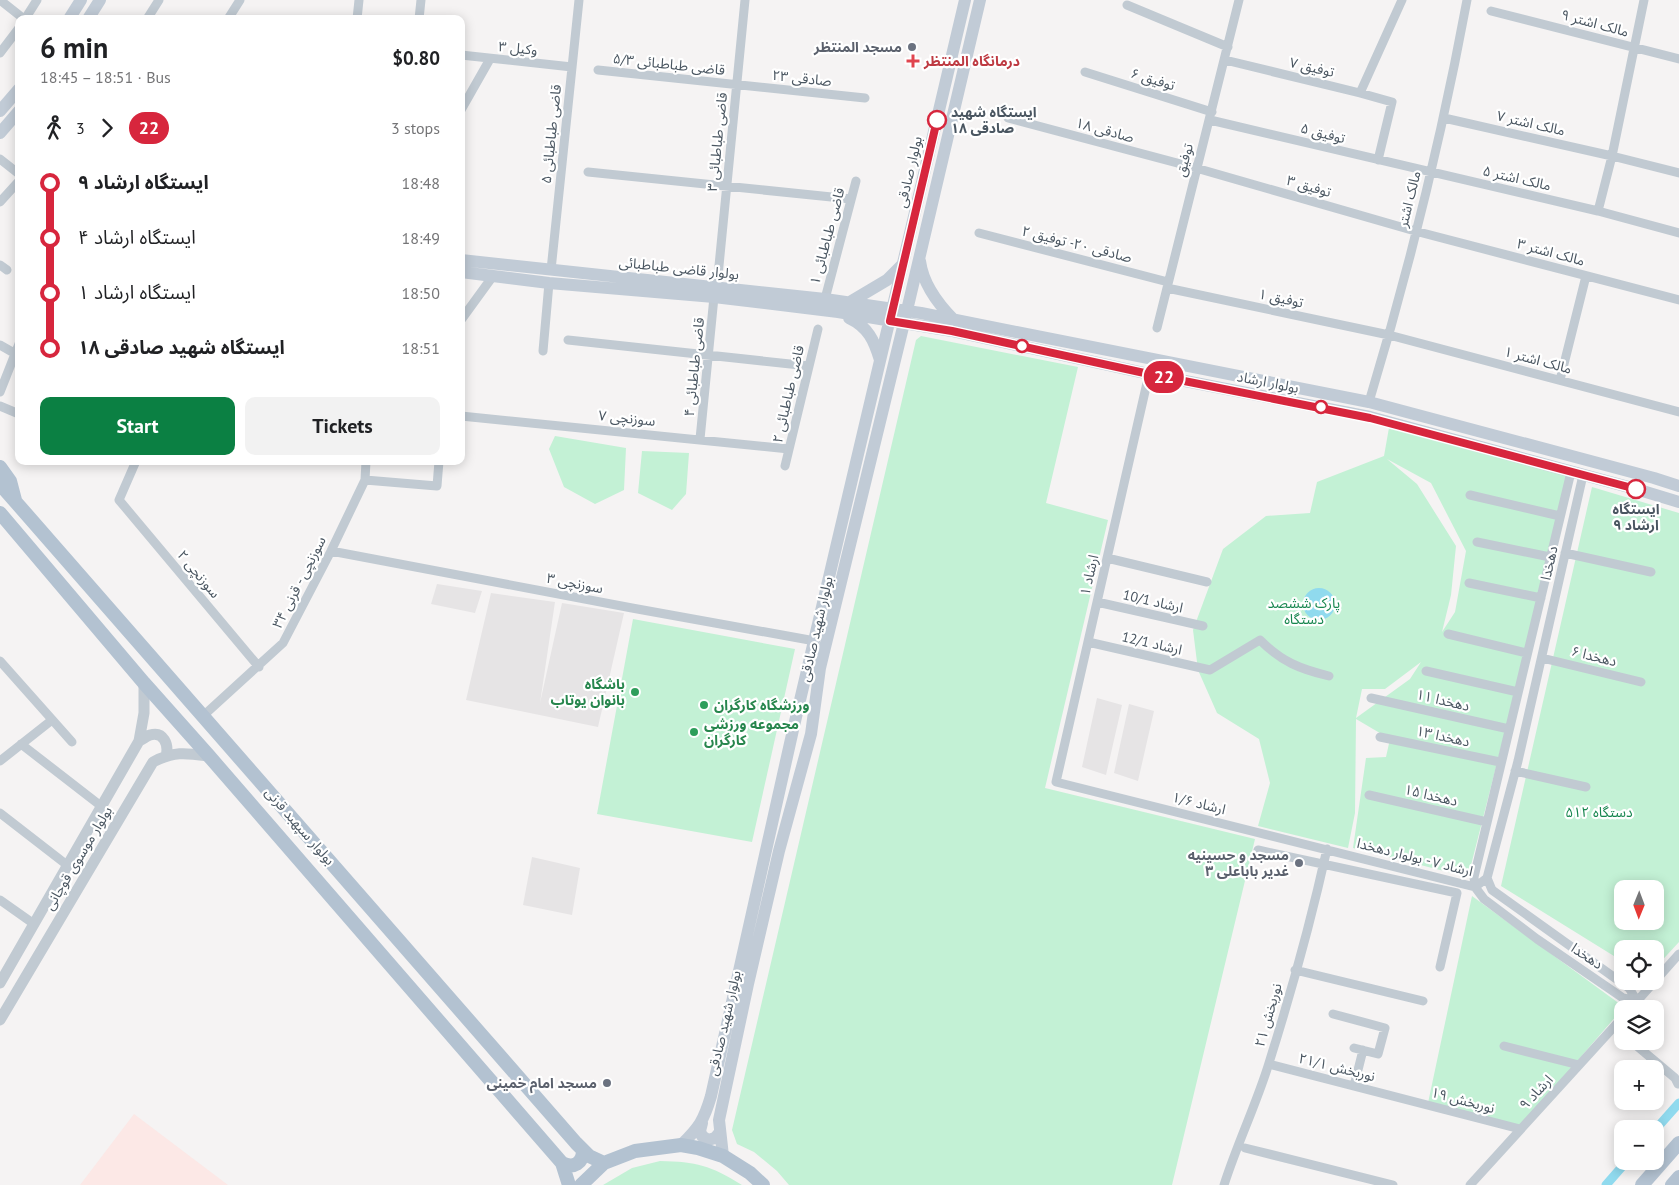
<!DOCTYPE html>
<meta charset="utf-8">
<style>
:root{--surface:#fff;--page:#f2f2f2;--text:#202124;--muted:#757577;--accent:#0b8043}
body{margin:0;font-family:"PT Sans","Noto Sans Arabic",sans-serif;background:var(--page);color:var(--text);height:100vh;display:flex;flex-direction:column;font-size:19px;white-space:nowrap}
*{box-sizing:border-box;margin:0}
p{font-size:16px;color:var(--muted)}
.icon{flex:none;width:28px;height:28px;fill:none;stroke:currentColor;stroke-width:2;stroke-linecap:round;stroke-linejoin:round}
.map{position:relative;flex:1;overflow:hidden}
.details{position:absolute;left:15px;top:15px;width:450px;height:450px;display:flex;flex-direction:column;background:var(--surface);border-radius:10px;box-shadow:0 2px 12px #0003}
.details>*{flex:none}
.badge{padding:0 10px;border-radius:16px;font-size:18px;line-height:32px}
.needle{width:32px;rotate:181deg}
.controls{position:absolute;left:1614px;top:880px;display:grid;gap:10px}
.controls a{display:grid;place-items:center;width:50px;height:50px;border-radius:10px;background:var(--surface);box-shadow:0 2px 12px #0003;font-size:25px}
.map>.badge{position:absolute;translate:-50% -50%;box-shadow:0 0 0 2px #fff}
.legs{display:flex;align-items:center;gap:8px;height:55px;padding:0 25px;font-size:16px}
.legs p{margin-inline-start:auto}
.headline{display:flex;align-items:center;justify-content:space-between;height:85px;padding:0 25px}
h1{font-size:28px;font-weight:700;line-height:38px}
.button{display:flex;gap:10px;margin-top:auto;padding:10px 25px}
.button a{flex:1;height:58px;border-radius:10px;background:var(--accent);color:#fff;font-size:20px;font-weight:700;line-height:58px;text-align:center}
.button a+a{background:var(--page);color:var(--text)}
ul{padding:0 25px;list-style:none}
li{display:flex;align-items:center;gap:18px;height:55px;font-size:19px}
li i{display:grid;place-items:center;width:8px;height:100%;margin:0 6px;background:currentColor}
li i::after{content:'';width:12px;height:12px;margin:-6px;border:4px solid;border-radius:50%;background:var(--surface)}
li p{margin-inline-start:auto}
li:first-child i{background:linear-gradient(#0000 50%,currentColor 0)}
li:last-child i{background:linear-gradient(currentColor 50%,#0000 0)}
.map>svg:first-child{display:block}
.education{fill:#e6e4e5}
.medical{fill:#fce8e6}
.green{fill:#c3f1d5;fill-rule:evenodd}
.water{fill:#90daee}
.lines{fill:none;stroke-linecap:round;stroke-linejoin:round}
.canal{stroke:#90daee;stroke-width:9}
.minor{stroke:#c1cad2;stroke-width:9}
.tertiary{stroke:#c1cad2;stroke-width:11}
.secondary{stroke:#c1cbd6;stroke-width:12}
.primary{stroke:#b3c2d1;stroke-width:14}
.line-1-casing{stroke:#fff;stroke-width:11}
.line-1{stroke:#d7263d;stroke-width:8}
.worship-dot{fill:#6b7280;stroke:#fff;stroke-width:2}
.health-dot{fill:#e0444e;stroke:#fff;stroke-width:2}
.stop-1-dot{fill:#fff;stroke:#d7263d;stroke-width:2.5}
.leisure-dot{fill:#2e9e5b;stroke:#fff;stroke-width:2}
.labels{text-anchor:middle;stroke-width:4.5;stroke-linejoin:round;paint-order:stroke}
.street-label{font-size:14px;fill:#4a5661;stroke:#fff}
.worship-label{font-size:14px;font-weight:bold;fill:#5b616d;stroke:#fff;text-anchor:end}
.health-label{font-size:14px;font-weight:bold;fill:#be3a42;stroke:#fff;text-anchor:start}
.stop-label{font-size:14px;font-weight:bold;fill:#4a5661;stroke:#fff;text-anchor:start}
.park-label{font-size:14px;fill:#17864f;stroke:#fff}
.leisure-label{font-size:14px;font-weight:bold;fill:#27864d;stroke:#fff;text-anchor:start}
</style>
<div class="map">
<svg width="1679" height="1185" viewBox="0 0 1679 1185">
<rect width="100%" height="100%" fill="#f5f3f3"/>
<!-- education -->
<path class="education" d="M 437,584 L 482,591 L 475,613 L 431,604 Z
M 491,593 L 555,602 L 540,703 L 562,603 L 624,613 L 598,727 L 466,700 Z
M 1097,698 L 1122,705 L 1106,775 L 1082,767 Z
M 1129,704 L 1154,711 L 1138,781 L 1114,773 Z
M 532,857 L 580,868 L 572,915 L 523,905 Z"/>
<!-- medical -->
<path class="medical" d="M 134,1114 L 228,1185 L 229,1185 L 80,1185 Z"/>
<!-- green -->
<path class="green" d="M 921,336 L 1078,367 L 1046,503 L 1108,520 L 1045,788 L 1255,839 L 1172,1185 L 789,1185 L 777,1171 L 754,1152 L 737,1144 L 732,1130 L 916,340 Z
M 1390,422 L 1571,472 L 1468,877 L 1353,848 L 1366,758 L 1386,757 L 1390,739 L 1356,719 L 1355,813 L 1348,848 L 1258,826 L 1270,783 L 1259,739 L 1217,713 L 1198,670 L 1193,630 L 1223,549 L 1266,516 L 1310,513 L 1317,482 L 1384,456 ZM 1387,459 L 1431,483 L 1466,551 L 1455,612 L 1442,632 L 1451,595 L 1456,546 L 1417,484 ZM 1421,662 L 1410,679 L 1356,718 L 1362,689 L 1385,689 Z
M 555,436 L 626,448 L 624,490 L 595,504 L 564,487 L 549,449 Z
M 642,451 L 689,453 L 686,494 L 672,510 L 638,493 Z
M 1592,487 L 1679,513 L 1679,942 L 1655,968 L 1655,949 L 1622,949 L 1622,961 L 1501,886 ZM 1622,889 L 1655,889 L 1655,921 L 1622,921 Z
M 633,619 L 795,649 L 752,842 L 597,814 Z
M 1472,896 L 1624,1007 L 1520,1127 L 1428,1103 Z
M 660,1161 C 697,1162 710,1165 742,1185 L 603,1185 L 632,1168 Z"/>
<!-- water -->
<path class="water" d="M1303 604a16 16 0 1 1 32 0a16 16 0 1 1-32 0Z"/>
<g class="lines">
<!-- canal -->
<path class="canal" d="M 1655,1130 L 1679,1103
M 1606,1185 L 1627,1161"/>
<!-- minor -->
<path class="minor" d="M 0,0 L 24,19
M 1127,5 L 1228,47
M 1491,11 L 1679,59
M 25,19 L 37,0
M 147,19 L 159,0
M 228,19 L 240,0
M 357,19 L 359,0
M 419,19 L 421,0
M 0,53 L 19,28
M 461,55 L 572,67
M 1225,60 L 1360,93 L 1392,102 L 1378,160
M 598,70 L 865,98
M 1085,72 L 1212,112
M 1360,93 L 1402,0
M 461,110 L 490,59
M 1008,118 L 1196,168 L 1415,231 L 1679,300
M 1444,118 L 1612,156 L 1679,173
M 1210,120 L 1598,211 L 1679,233
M 0,159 L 19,174
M 588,172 L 851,199
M 0,202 L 19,181
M 1598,211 L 1612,156 L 1644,0
M 979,233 L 1168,282
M 0,265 L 7,270
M 551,270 L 579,0
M 717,286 L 745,0
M 1167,288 L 1389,335 L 1679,412
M 825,299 L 856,181
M 461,320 L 493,276
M 1157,328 L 1239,0
M 568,340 L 809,366
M 0,345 L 14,353
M 543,351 L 549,283
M 1149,374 L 1056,782 L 1475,887 L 1487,878
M 1560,380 L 1586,276
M 0,392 L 19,344
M 1369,402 C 1409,270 1442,135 1467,0
M 0,406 L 19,414
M 461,416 L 789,449
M 700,439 L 714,297
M 136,461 L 119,500 L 259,667
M 785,466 L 818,329
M 1571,472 L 1474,877 L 1475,887 L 1484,899 L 1537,939 L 1623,998 L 1637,1001
M 1583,475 L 1518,761 L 1487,878 L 1492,890 L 1629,988 L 1637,1001
M 365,480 L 437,486 L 439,461
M 1470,495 L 1560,516
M 1477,542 L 1550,557
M 331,551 L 632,608 L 815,641
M 1565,553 L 1651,572
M 1107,558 L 1207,582
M 1469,583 L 1541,598
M 1097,602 L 1203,626
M 1448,634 L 1527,653
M 1088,642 L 1210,670 L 1260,640 C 1282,662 1300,669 1329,676
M 1542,658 L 1641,682
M 0,661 L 72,742
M 1426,671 L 1518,692
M 1371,698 L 1509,729
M 203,716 L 283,643 L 331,551 L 365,480 L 366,461
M 1380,737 L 1500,762
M 21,744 L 101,806
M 0,761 L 52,720
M 1515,771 L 1586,787
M 1369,795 L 1487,822
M 0,813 L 67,865
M 1258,850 L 1457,893 L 1440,967
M 0,900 L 34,924
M 1295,970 L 1423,1001
M 1655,981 L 1679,954
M 1630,1009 L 1655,981
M 1333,1014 L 1385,1028 L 1378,1054 L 1354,1048
M 1615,1027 L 1622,1034
M 1631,1041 L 1675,1078 L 1678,1084
M 1504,1046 L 1579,1065
M 1269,1064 L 1520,1129
M 1354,1086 L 1363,1050
M 1245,1148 L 1393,1185
M 1224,1185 C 1237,1144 1256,1105 1269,1063 C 1291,993 1311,921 1327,849
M 1470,1185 L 1622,1018"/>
<!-- tertiary -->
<path class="tertiary" d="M 139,741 C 143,739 147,736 150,735 C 164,731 169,745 166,756
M 0,983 L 139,741 L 144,713 L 144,683
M 0,1020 L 153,762 C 174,751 186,753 209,756"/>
<!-- secondary -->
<path class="secondary" d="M 69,19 L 81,0
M 88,19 L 100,0
M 0,111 L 19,89
M 0,133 L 19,111
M 461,260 L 825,299 L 921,313 L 1369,402 L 1654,478 L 1679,486
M 920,261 C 923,284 938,304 954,320
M 461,272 L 549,283 L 714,297 L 838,312 L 952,331 L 1149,374 L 1370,417 L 1636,489 L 1679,502
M 850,302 L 887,280 L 903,264
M 849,318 C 868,327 874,340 880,360
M 702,1123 L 700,1131 L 702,1136 L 708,1140 L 715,1138 L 720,1132
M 681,1145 C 699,1128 704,1120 711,1096 L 793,730 L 965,0
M 723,1156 L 719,1120 L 748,984 L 779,851 L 811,734 L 820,668 L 904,323 L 980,0"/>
<!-- primary -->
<path class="primary" d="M 0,467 L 10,481 L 15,500
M 0,484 L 576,1143 L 589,1156 L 604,1163
M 0,513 L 144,683 L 209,756 L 562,1163 L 569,1185
M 562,1163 C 574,1169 583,1163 583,1150
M 581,1185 L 604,1163 L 635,1151 L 681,1145 L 698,1148 L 723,1156 L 750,1173 L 763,1185
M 1642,1185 L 1679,1143
M 1672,1185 L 1679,1177"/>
</g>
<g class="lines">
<defs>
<path id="line-1" d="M 937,120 L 890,321 L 952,331 L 1149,374 L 1370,418 L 1636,489"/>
</defs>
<!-- line-1 casing -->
<use href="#line-1" class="line-1-casing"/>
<!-- line-1 -->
<use href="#line-1" class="line-1"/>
</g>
<!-- markers -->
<g class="worship-dot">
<circle cx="912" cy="47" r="5"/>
<circle cx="1299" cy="863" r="5"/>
<circle cx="607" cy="1083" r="5"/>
</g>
<path class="health-dot" d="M910.5 53.5h5v5h5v5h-5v5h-5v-5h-5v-5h5z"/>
<g class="stop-1-dot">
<circle cx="937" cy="120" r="9"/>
<circle cx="1022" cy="346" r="6"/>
<circle cx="1321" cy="407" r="6"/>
<circle cx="1636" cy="489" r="9"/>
</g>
<g class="leisure-dot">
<circle cx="635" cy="692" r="5"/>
<circle cx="704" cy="705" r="5"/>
<circle cx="694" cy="732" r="5"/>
</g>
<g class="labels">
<!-- street labels -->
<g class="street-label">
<text transform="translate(1595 23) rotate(15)" y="5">مالک اشتر ۹</text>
<text transform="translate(518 48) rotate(6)" y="5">وکيل ۳</text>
<text transform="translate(669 64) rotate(6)" y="5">قاضی طباطبائی ۵/۳</text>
<text transform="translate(1312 67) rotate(13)" y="5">توفیق ۷</text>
<text transform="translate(802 78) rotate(6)" y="5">صادقی ۲۳</text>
<text transform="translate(1153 79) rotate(17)" y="5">توفیق ۶</text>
<text transform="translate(1531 123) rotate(13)" y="5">مالک اشتر ۷</text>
<text transform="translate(1105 130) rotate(15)" y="5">صادقی ۱۸</text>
<text transform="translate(1323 133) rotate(14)" y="5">توفیق ۵</text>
<text transform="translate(551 134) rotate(-84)" y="5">قاضی طباطبائی ۵</text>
<text transform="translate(717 142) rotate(-84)" y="5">قاضی طباطبائی ۳</text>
<text transform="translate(1184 160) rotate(-75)" y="5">توفیق</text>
<text transform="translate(909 172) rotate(-77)" y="5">بولوار صادقی</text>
<text transform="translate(1517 178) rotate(13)" y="5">مالک اشتر ۵</text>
<text transform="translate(1309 186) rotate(16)" y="5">توفیق ۳</text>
<text transform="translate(1409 199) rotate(-76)" y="5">مالک اشتر</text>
<text transform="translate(827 236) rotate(-75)" y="5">قاضی طباطبائی ۱</text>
<text transform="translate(1077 244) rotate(14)" y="5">صادقی ۲۰- توفیق ۲</text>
<text transform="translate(1551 252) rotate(15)" y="5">مالک اشتر ۳</text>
<text transform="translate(679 268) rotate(6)" y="5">بولوار قاضی طباطبائی</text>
<text transform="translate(1281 298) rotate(12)" y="5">توفیق ۱</text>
<text transform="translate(1538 360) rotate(15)" y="5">مالک اشتر ۱</text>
<text transform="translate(694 367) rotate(-84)" y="5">قاضی طباطبائی ۴</text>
<text transform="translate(1268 382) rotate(11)" y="5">بولوار ارشاد</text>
<text transform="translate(788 394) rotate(-77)" y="5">قاضی طباطبائی ۲</text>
<text transform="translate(627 418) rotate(6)" y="5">سوزنچی ۷</text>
<text transform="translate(1549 563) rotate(-77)" y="5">دهخدا</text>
<text transform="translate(199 574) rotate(50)" y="5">سوزنچی ۲</text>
<text transform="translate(1089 575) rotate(-77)" y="5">ارشاد ۱</text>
<text transform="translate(299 582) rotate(-63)" y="5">سوزنچی - قرنی ۳۴</text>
<text transform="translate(575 583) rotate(11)" y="5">سوزنچی ۳</text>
<text transform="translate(1153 601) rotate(13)" y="5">ارشاد 10/1</text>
<text transform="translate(816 629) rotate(-77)" y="5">بولوار شهید صادقی</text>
<text transform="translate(1152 643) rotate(13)" y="5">ارشاد 12/1</text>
<text transform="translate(1594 656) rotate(14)" y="5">دهخدا ۶</text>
<text transform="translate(1443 700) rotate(13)" y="5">دهخدا ۱۱</text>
<text transform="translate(1443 736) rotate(12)" y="5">دهخدا ۱۳</text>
<text transform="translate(1431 795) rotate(13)" y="5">دهخدا ۱۵</text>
<text transform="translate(1199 803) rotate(14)" y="5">ارشاد ۱/۶</text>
<text transform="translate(300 826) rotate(49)" y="5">بولوار سپهبد قرنی</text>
<text transform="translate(1415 857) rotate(14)" y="5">ارشاد ۷ - بولوار دهخدا</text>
<text transform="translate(78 858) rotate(-59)" y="5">بولوار موسوی قوچانی</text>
<text transform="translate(1587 956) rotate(34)" y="5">دهخدا</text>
<text transform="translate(1268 1015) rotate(-74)" y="5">نوربخش ۲۱</text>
<text transform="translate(724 1023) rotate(-77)" y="5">بولوار شهید صادقی</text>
<text transform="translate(1337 1067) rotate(14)" y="5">نوربخش ۲۱/۱</text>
<text transform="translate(1536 1092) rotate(-47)" y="5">ارشاد ۹</text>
<text transform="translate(1463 1100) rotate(15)" y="5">نوربخش ۱۹</text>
</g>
<!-- worship labels -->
<g class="worship-label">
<text x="902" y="52">مسجد المنتظر</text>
<text x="1289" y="860">مسجد و حسینیه<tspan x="1289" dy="16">غدیر باباعلی ۳</tspan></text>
<text x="597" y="1088">مسجد امام خمینی</text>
</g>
<!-- health labels -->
<g class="health-label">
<text x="924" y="66">درمانگاه المنتظر</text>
</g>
<!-- stop labels -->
<g class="stop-label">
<text x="951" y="117">ایستگاه شهید<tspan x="951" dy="16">صادقی ۱۸</tspan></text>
<text x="1636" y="514" text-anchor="middle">ایستگاه<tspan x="1636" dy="16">ارشاد ۹</tspan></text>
</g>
<!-- park labels -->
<g class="park-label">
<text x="1304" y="608">پارک‌ ششصد<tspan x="1304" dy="16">دستگاه</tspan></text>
<text x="1599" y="817">۵۱۲ دستگاه</text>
</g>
<!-- leisure labels -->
<g class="leisure-label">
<text x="625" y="689" text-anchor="end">باشگاه<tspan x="625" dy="16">بانوان یوتاب</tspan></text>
<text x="714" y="710">ورزشگاه کارگران</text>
<text x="704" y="729">مجموعه ورزشی<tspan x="704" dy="16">کارگران</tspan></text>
</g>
</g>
</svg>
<div class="controls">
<a><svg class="needle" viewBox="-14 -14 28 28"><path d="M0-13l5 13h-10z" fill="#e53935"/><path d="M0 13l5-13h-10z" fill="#757577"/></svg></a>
<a><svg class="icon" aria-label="locate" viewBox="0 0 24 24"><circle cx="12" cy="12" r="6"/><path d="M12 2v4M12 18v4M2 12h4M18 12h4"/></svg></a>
<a><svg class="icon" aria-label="layers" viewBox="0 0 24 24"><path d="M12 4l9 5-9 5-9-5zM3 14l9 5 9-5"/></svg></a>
<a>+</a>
<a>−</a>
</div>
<b class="badge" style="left:1164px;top:377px;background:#d7263d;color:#fff">22</b>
<section class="details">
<div class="headline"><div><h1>6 min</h1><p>18:45 – 18:51 · Bus</p></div><b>$0.80</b></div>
<div class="legs"><svg class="icon" aria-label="walk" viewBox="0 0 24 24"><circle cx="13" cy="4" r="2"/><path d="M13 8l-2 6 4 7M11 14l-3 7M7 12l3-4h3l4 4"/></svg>3<svg class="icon" aria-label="forward" viewBox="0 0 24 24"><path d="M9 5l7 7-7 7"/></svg><b class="badge" style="background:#d7263d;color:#fff">22</b><p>3 stops</p></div>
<ul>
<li><i style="color:#d7263d"></i><b>ایستگاه ارشاد ۹</b><p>18:48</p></li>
<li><i style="color:#d7263d"></i><span>ایستگاه ارشاد ۴</span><p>18:49</p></li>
<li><i style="color:#d7263d"></i><span>ایستگاه ارشاد ۱</span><p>18:50</p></li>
<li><i style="color:#d7263d"></i><b>ایستگاه شهید صادقی ۱۸</b><p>18:51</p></li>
</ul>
<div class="button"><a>Start</a><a>Tickets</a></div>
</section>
</div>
